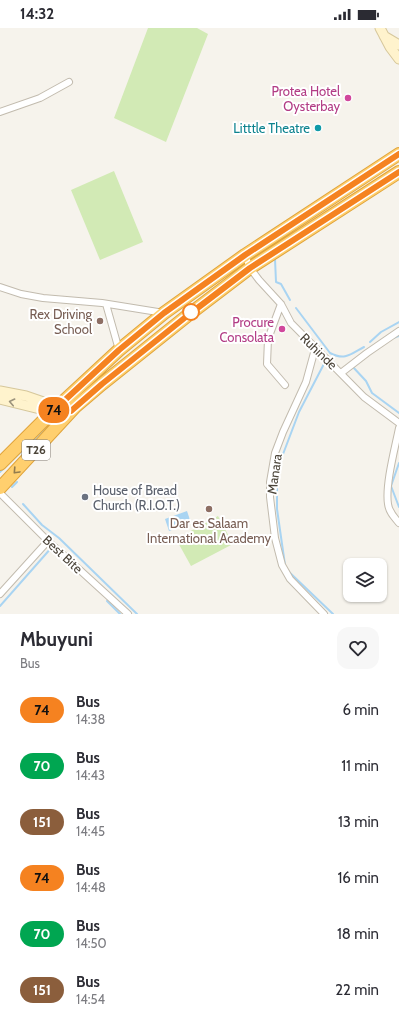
<!DOCTYPE html>
<style>
:root{--surface:#fff;--page:#f7f7f7;--text:#2b2b33;--muted:#7c7c81}
body{margin:0;font-family:Cabin,sans-serif;background:var(--page);color:var(--text);height:100vh;display:flex;flex-direction:column;font-size:15px;white-space:nowrap}
*{box-sizing:border-box;margin:0}
p{font-size:13px;color:var(--muted)}
.icon{flex:none;width:22px;height:22px;fill:none;stroke:currentColor;stroke-width:2;stroke-linecap:round;stroke-linejoin:round}
.map{position:relative;height:586px;overflow:hidden}
.details{display:flex;flex-direction:column;background:var(--surface);flex:1}
.details>*{flex:none}
.badge{padding:0 8px;border-radius:13px;font-size:14px;line-height:26px}
.tools{position:absolute;left:343px;top:530px;display:grid;gap:8px}
.tools a{display:grid;place-items:center;width:44px;height:44px;border-radius:8px;background:var(--surface);box-shadow:0 1px 3px #0004;font-size:20px}
.map>.badge{position:absolute;translate:-50% -50%;box-shadow:0 0 0 2px #fff}
.round{display:grid;place-items:center;flex:none;width:42px;height:42px;border-radius:12px;background:var(--page)}
.overview{display:flex;align-items:center;justify-content:space-between;height:68px;padding:0 20px}
h1{font-size:19px;font-weight:700;line-height:30px}
ul{padding:0;list-style:none}
li{display:flex;align-items:center;gap:12px;height:56px;padding:0 20px}
li div{flex:1}
li b{display:block;font-size:15px}
li em{font-style:normal}
li .badge{min-width:44px;font-weight:700;text-align:center}
.status{display:flex;justify-content:space-between;align-items:center;height:28px;padding:0 20px;background:var(--surface);direction:ltr}
.status svg{height:11px;fill:currentColor}
.map>svg:first-child{display:block}
.green{fill:#d2eab5}
.water{fill:#a9d4f2}
.lines{fill:none;stroke-linecap:round;stroke-linejoin:round}
.stream{stroke:#a9d4f2;stroke-width:2}
.street-casing{stroke:#c2bbae;stroke-width:8}
.secondary-casing{stroke:#d6c79b;stroke-width:11}
.highway-casing{stroke:#e0a43c;stroke-width:14}
.street{stroke:#fff;stroke-width:6}
.secondary{stroke:#fff3cd;stroke-width:9}
.highway{stroke:#ffcf6e;stroke-width:12}
.oneway{stroke:#9c937c}
.oneway2{stroke:#937c4e}
.line-casing{stroke:#fff;stroke-width:9}
.line{stroke:#f58220;stroke-width:6}
.hotel-dot{fill:#d1479c;stroke:#fff;stroke-width:1.5}
.culture-dot{fill:#0f9aa8;stroke:#fff;stroke-width:1.5}
.stop-dot{fill:#fff;stroke:#f58220;stroke-width:2}
.education-dot{fill:#8d6e63;stroke:#fff;stroke-width:1.5}
.worship-dot{fill:#6b7280;stroke:#fff;stroke-width:1.5}
.labels{text-anchor:middle;stroke-width:4;stroke-linejoin:round;paint-order:stroke}
.shield{fill:#fff;stroke:#817c74;stroke-width:1}
.shield-label{font-size:12px;font-weight:bold;fill:#4b4439}
.hotel-label{font-size:13px;fill:#b23c85;stroke:#fff;text-anchor:end}
.culture-label{font-size:13px;fill:#0d838f;stroke:#fff;text-anchor:end}
.education-label{font-size:13px;fill:#785e54;stroke:#fff;text-anchor:end}
.street-label{font-size:13px;fill:#4b4439;stroke:#fff}
.worship-label{font-size:13px;fill:#5b616d;stroke:#fff;text-anchor:start}
</style>
<div class="status"><b>14:32</b><svg viewBox="0 0 49 12"><path d="M0 12V9h3v3zM5 12V6h3v6zM10 12V3h3v9zM15 12V0h3v12zM26 1h20v11H26zM47 4h2v5h-2z"/></svg></div>
<div class="map">
<svg width="399" height="586" viewBox="0 0 399 586">
<rect width="100%" height="100%" fill="#f6f3ec"/>
<!-- green -->
<path class="green" d="M 148,0 L 197,0 L 208,6 L 166,114 L 114,90 Z
M 114,143 L 143,214 L 100,232 L 71,162 Z
M 218,488 L 233,516 L 191,538 L 176,511 Z"/>
<!-- water -->
<path class="water" d="M 187,483 L 191,495 L 169,503 L 165,491 Z"/>
<g class="lines">
<!-- stream -->
<path class="stream" d="M 275,231 L 276,254 L 281,256 L 290,272
M 296,280 L 330,325 C 345,333 351,326 364,319
M 393,310 L 399,308
M 370,314 L 381,304 L 399,294
M 352,338 L 366,353 L 372,365 L 399,385
M 399,435 L 391,458 L 399,479
M 8,436 L 48,398
M 0,444 L 5,439
M 12,459 L 17,454
M 23,476 L 42,497 L 59,510 L 137,586
M 285,537 L 277,481 L 277,442 L 299,384 L 326,332
M 288,543 L 333,586
M 107,573 L 120,586
M 0,578 L 52,519"/>
<defs>
<path id="street" d="M 0,84 L 40,70 L 69,54
M 245,227 L 250,240 L 259,252 L 281,276 L 291,295 L 364,369 L 399,395
M 0,259 L 21,266 L 43,270 L 102,275 L 164,285
M 106,276 L 119,322
M 281,276 L 268,311 L 267,336 L 285,357
M 315,321 L 306,354 L 283,404 L 275,425 L 270,454 L 270,469 L 275,510 L 282,537 L 290,551 L 324,586
M 341,345 L 367,325 L 399,303
M 399,400 C 395,420 385,457 388,476 C 389,484 394,489 399,495
M 0,465 L 48,513 L 128,586
M 0,566 L 48,513"/>
<path id="secondary" d="M 380,0 L 390,19 L 399,31
M 384,8 L 399,17
M 0,363 L 26,368 L 58,379
M 0,371 L 52,384 L 71,383"/>
<path id="highway" d="M 0,436 L 52,384 L 119,322 L 164,285 L 245,227 L 399,126
M 0,460 L 75,379 L 102,356 L 187,288 L 250,240 L 399,144"/>
</defs>
<!-- street casing -->
<use href="#street" class="street-casing"/>
<!-- secondary casing -->
<use href="#secondary" class="secondary-casing"/>
<!-- highway casing -->
<use href="#highway" class="highway-casing"/>
<!-- street -->
<use href="#street" class="street"/>
<!-- secondary -->
<use href="#secondary" class="secondary"/>
<!-- highway -->
<use href="#highway" class="highway"/>
</g>
<!-- one-way arrows -->
<defs><path id="oneway-chevron" d="M-2-3.5L2.5 0L-2 3.5" fill="none" stroke-width="1.6" stroke-linecap="round" stroke-linejoin="round"/></defs>
<use class="oneway" href="#oneway-chevron" transform="translate(12 374) rotate(-168)"/>
<use class="oneway2" href="#oneway-chevron" transform="translate(16 443) rotate(133)"/>
<g class="lines">
<defs>
<path id="line" d="M 399,126 L 245,227 L 164,285 L 119,322 L 52,384 L 71,383 L 102,356 L 187,288 L 250,240 L 399,144"/>
</defs>
<!-- line casing -->
<use href="#line" class="line-casing"/>
<!-- line -->
<use href="#line" class="line"/>
</g>
<!-- markers -->
<g class="hotel-dot">
<circle cx="348" cy="70" r="4"/>
<circle cx="282" cy="301" r="4"/>
</g>
<circle class="culture-dot" cx="318" cy="100" r="4"/>
<circle class="stop-dot" cx="191" cy="284" r="8"/>
<g class="education-dot">
<circle cx="100" cy="293" r="4"/>
<circle cx="209" cy="481" r="4"/>
</g>
<circle class="worship-dot" cx="85" cy="469" r="4"/>
<g class="labels">
<!-- shield labels -->
<rect class="shield" x="22" y="412" width="28" height="20" rx="3"/>
<g class="shield-label">
<text x="36" y="426">T26</text>
</g>
<!-- hotel labels -->
<g class="hotel-label">
<text x="340" y="68">Protea Hotel<tspan x="340" dy="15">Oysterbay</tspan></text>
<text x="274" y="299">Procure<tspan x="274" dy="15">Consolata</tspan></text>
</g>
<!-- culture labels -->
<g class="culture-label">
<text x="310" y="105">Litttle Theatre</text>
</g>
<!-- education labels -->
<g class="education-label">
<text x="92" y="291">Rex Driving<tspan x="92" dy="15">School</tspan></text>
<text x="209" y="500" text-anchor="middle">Dar es Salaam<tspan x="209" dy="15">International Academy</tspan></text>
</g>
<!-- street labels -->
<g class="street-label">
<text transform="translate(319 323) rotate(44)" y="5">Ruhinde</text>
<text transform="translate(274 446) rotate(-82)" y="5">Manara</text>
<text transform="translate(63 526) rotate(43)" y="5">Best Bite</text>
</g>
<!-- worship labels -->
<g class="worship-label">
<text x="93" y="467">House of Bread<tspan x="93" dy="15">Church (R.I.O.T.)</tspan></text>
</g>
</g>
</svg>
<div class="tools">
<a><svg class="icon" aria-label="layers" viewBox="0 0 24 24"><path d="M12 4l9 5-9 5-9-5zM3 14l9 5 9-5"/></svg></a>
</div>
<b class="badge" style="left:54px;top:382px;background:#f58220;color:#111">74</b>
</div>
<section class="details">
<div class="overview"><div><h1>Mbuyuni</h1><p>Bus</p></div><a class="round"><svg class="icon" aria-label="heart" viewBox="0 0 24 24"><path d="M12 20l-8-8c-3-5 5-10 8-4 3-6 11-1 8 4z"/></svg></a></div>
<ul>
<li><span class="badge" style="background:#f58220;color:#111">74</span><div><b>Bus</b><p>14:38</p></div><em>6 min</em></li>
<li><span class="badge" style="background:#00a651;color:#fff">70</span><div><b>Bus</b><p>14:43</p></div><em>11 min</em></li>
<li><span class="badge" style="background:#8b5e3c;color:#fff">151</span><div><b>Bus</b><p>14:45</p></div><em>13 min</em></li>
<li><span class="badge" style="background:#f58220;color:#111">74</span><div><b>Bus</b><p>14:48</p></div><em>16 min</em></li>
<li><span class="badge" style="background:#00a651;color:#fff">70</span><div><b>Bus</b><p>14:50</p></div><em>18 min</em></li>
<li><span class="badge" style="background:#8b5e3c;color:#fff">151</span><div><b>Bus</b><p>14:54</p></div><em>22 min</em></li>
</ul>
</section>
